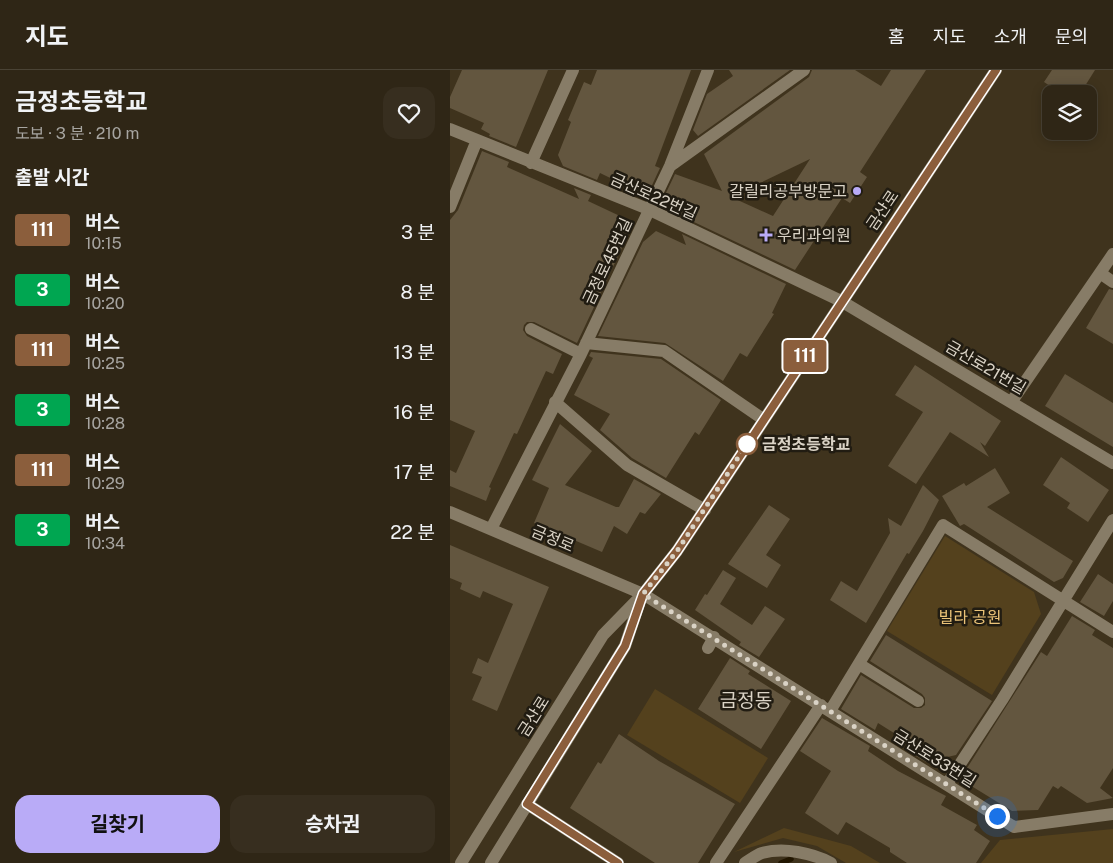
<!DOCTYPE html>
<html lang="ko">
<meta charset="utf-8">
<style>
:root{--surface:#2f2616;--page:#372e1f;--text:#f1f3f6;--muted:#a7a5a1;--line:#4a4335;--accent:#b9abf7}
body{margin:0;font-family:"Public Sans","Noto Sans KR",sans-serif;background:var(--page);color:var(--text);height:100vh;display:flex;flex-direction:column;font-size:19px;white-space:nowrap}
*{box-sizing:border-box;margin:0}
p{font-size:16px;color:var(--muted)}
.icon{flex:none;width:28px;height:28px;fill:none;stroke:currentColor;stroke-width:2;stroke-linecap:round;stroke-linejoin:round}
.map{position:relative;flex:1;overflow:hidden}
.drawer{display:flex;flex-direction:column;background:var(--surface);width:450px}
.drawer>*{flex:none}
.badge{padding:0 10px;border-radius:4px;font-size:18px;line-height:32px}
.tools{position:absolute;left:592px;top:15px;display:grid;gap:10px}
.tools a{display:grid;place-items:center;width:55px;height:55px;border-radius:10px;background:var(--surface);box-shadow:0 2px 12px #0003,0 0 0 1px var(--line);font-size:25px}
.you{position:absolute;width:25px;height:25px;margin:-12px;border:4px solid #fff;border-radius:50%;background:#1a73e8;box-shadow:0 0 0 8px #1a73e833}
.map>.badge{position:absolute;translate:-50% -50%;box-shadow:0 0 0 2px #fff}
h2{padding:0 15px;font-size:19px;line-height:45px}
.round{display:grid;place-items:center;flex:none;width:52px;height:52px;border-radius:15px;background:var(--page)}
.overview{display:flex;align-items:center;justify-content:space-between;height:85px;padding:0 15px}
h1{font-size:24px;font-weight:700;line-height:38px}
.action{display:flex;gap:10px;margin-top:auto;padding:10px 15px}
.action a{flex:1;height:58px;border-radius:15px;background:var(--accent);color:#111;font-size:20px;font-weight:700;line-height:58px;text-align:center}
.action a+a{background:var(--page);color:var(--text)}
ul{padding:0;list-style:none}
li{display:flex;align-items:center;gap:15px;height:60px;padding:0 15px}
li div{flex:1}
li b{display:block;font-size:19px}
li em{font-style:normal}
li .badge{min-width:55px;font-weight:700;text-align:center}
header{display:flex;align-items:center;gap:30px;box-sizing:border-box;height:70px;padding:0 25px;background:var(--surface);border-bottom:1px solid var(--line)}
header strong{font-size:24px}
nav{display:flex;gap:28px;margin-inline-start:auto;font-size:18px}
main{display:flex;flex:1;min-height:0}
.map>svg:first-child{display:block}
.green{fill:#54411d}
.lines{fill:none;stroke-linecap:round;stroke-linejoin:round}
.stream{stroke:#221600;stroke-width:5.5}
.building{fill:#63563f;fill-rule:evenodd}
.minor{stroke:#877c67;stroke-width:12}
.line-casing{stroke:#fff;stroke-width:11}
.line{stroke:#8b5e3c;stroke-width:8}
.walk{stroke:#dad3c6;stroke-width:5;stroke-dasharray:0 9}
.poi-dot{fill:#b9abf7;stroke:#211c12;stroke-width:2}
.stop-dot{fill:#fff;stroke:#8b5e3c;stroke-width:2.5}
.labels{text-anchor:middle;stroke-width:5;stroke-linejoin:round;paint-order:stroke}
.poi-label{font-size:16px;fill:#dad3c6;stroke:#211c12;text-anchor:end}
.street-label{font-size:16px;fill:#dad3c6;stroke:#211c12}
.stop-label{font-size:16px;font-weight:bold;fill:#dad3c6;stroke:#211c12;text-anchor:start}
.park-label{font-size:16px;fill:#ebc378;stroke:#211c12}
.quarter-label{font-size:19px;fill:#dad3c6;stroke:#211c12}
</style>
<header>
<strong>지도</strong>
<nav><a>홈</a><a>지도</a><a>소개</a><a>문의</a></nav>
</header>
<main>
<section class="drawer">
<div class="overview"><div><h1>금정초등학교</h1><p>도보 · 3 분 · 210 m</p></div><a class="round"><svg class="icon" aria-label="heart" viewBox="0 0 24 24"><path d="M12 20l-8-8c-3-5 5-10 8-4 3-6 11-1 8 4z"/></svg></a></div>
<h2>출발 시간</h2>
<ul>
<li><span class="badge" style="background:#8b5e3c;color:#fff">111</span><div><b>버스</b><p>10:15</p></div><em>3 분</em></li>
<li><span class="badge" style="background:#00a651;color:#fff">3</span><div><b>버스</b><p>10:20</p></div><em>8 분</em></li>
<li><span class="badge" style="background:#8b5e3c;color:#fff">111</span><div><b>버스</b><p>10:25</p></div><em>13 분</em></li>
<li><span class="badge" style="background:#00a651;color:#fff">3</span><div><b>버스</b><p>10:28</p></div><em>16 분</em></li>
<li><span class="badge" style="background:#8b5e3c;color:#fff">111</span><div><b>버스</b><p>10:29</p></div><em>17 분</em></li>
<li><span class="badge" style="background:#00a651;color:#fff">3</span><div><b>버스</b><p>10:34</p></div><em>22 분</em></li>
</ul>
<div class="action"><a>길찾기</a><a>승차권</a></div>
</section>
<div class="map">
<svg width="663" height="793" viewBox="0 0 663 793">
<rect width="100%" height="100%" fill="#3f331d"/>
<!-- green -->
<path class="green" d="M 495,466 L 584,522 L 591,544 L 542,625 L 437,561 Z
M 205,619 L 318,688 L 290,733 L 177,665 Z
M 334,758 L 401,776 L 430,793 L 396,793 L 367,776 L 333,768 L 284,782 Z
M 663,759 L 663,793 L 531,793 L 550,770 Z"/>
<g class="lines">
<!-- stream -->
<path class="stream" d="M 331,793 L 341,789"/>
</g>
<!-- building -->
<path class="building" d="M 12,0 L 98,0 L 66,77 L 39,66 L 40,64 L 31,59 L 34,53 L 0,38 L 0,27 Z
M 147,0 L 241,0 L 205,96 L 210,98 L 197,126 L 150,103 L 147,110 L 113,96 L 108,85 L 121,52 L 118,50 L 134,12 L 141,15 Z
M 279,0 L 340,0 L 248,66 L 243,60 L 257,24 L 283,6 Z
M 362,0 L 405,0 L 431,16 L 441,0 L 476,0 L 410,102 L 417,107 L 400,133 L 392,128 L 345,200 L 227,144 L 230,141 L 220,137 L 215,125 L 225,104 L 272,121 L 254,84 L 359,7 ZM 360,89 L 323,146 L 281,127 Z
M 602,0 L 645,0 L 630,24 L 612,24 L 594,12 Z
M 32,81 L 59,92 L 57,97 L 129,129 L 124,118 L 141,125 L 138,131 L 172,147 L 178,165 L 127,273 L 84,252 L 77,252 L 74,255 L 73,260 L 77,266 L 112,284 L 103,304 L 96,301 L 67,364 L 64,363 L 39,417 L 41,418 L 36,431 L 0,416 L 0,400 L 6,403 L 25,361 L 0,350 L 0,150 L 8,140 Z
M 206,161 L 236,175 L 232,164 L 336,214 L 322,243 L 324,244 L 297,287 L 290,283 L 273,311 L 215,273 L 148,266 L 193,172 Z
M 659,219 L 663,220 L 663,274 L 636,258 Z
M 141,282 L 211,289 L 271,330 L 249,365 L 245,362 L 216,408 L 182,388 L 150,360 L 160,344 L 124,325 L 143,288 L 139,286 Z
M 465,295 L 551,351 L 535,376 L 530,372 L 539,387 L 500,362 L 466,414 L 438,396 L 473,342 L 445,325 Z
M 615,304 L 663,333 L 663,377 L 595,336 Z
M 110,354 L 142,381 L 115,415 L 166,437 L 169,437 L 184,409 L 211,424 L 195,444 L 190,442 L 177,464 L 164,456 L 152,482 L 84,453 L 99,418 L 82,410 Z
M 611,387 L 659,420 L 638,452 L 617,438 L 620,433 L 593,415 Z
M 545,398 L 560,423 L 537,437 L 623,491 L 613,508 L 604,512 L 514,454 L 510,456 L 492,426 L 514,413 L 516,416 Z
M 473,415 L 489,430 L 473,461 L 459,484 L 457,483 L 416,553 L 380,530 L 391,511 L 407,521 L 440,463 L 438,448 L 451,456 Z
M 319,435 L 340,449 L 316,485 L 331,495 L 317,518 L 278,494 Z
M 0,475 L 99,517 L 47,641 L 22,630 L 32,607 L 22,603 L 28,588 L 38,593 L 63,534 L 33,521 L 30,528 L 10,519 L 12,513 L 0,508 Z
M 273,500 L 286,508 L 270,534 L 302,555 L 315,536 L 335,549 L 309,587 L 289,575 L 291,572 L 245,540 L 255,524 L 257,525 Z
M 648,504 L 663,514 L 663,531 L 654,546 L 630,532 Z
M 622,546 L 645,560 L 642,565 L 663,578 L 663,698 L 650,718 L 663,728 L 637,733 L 611,716 L 608,719 L 603,716 L 588,740 L 562,741 L 510,709 L 591,582 L 597,586 Z
M 436,565 L 542,631 L 506,685 L 476,692 L 459,682 L 463,675 L 428,653 L 425,660 L 391,639 L 411,605 L 464,638 L 471,638 L 475,635 L 475,628 L 472,624 L 420,591 Z
M 280,588 L 300,601 L 298,604 L 341,631 L 311,679 L 248,639 Z
M 372,648 L 420,676 L 418,681 L 448,701 L 496,726 L 491,735 L 527,755 L 524,760 L 540,771 L 526,793 L 457,793 L 440,782 L 440,778 L 396,752 L 388,765 L 355,743 L 381,701 L 350,681 Z
M 169,664 L 209,691 L 285,734 L 248,793 L 205,793 L 120,738 L 148,692 L 151,694 Z"/>
<g class="lines">
<!-- minor -->
<path class="minor" d="M 0,59 L 198,139 L 391,231 L 663,393
M 81,93 L 123,0
M 220,96 L 354,0
M 0,137 L 27,70
M 650,203 L 663,212
M 81,259 L 131,284
M 136,273 L 214,281 L 313,349
M 562,331 L 663,184
M 105,332 L 177,395 L 255,440
M 0,442 L 193,524 L 564,757 L 663,744
M 41,459 L 131,284 L 220,96 L 258,0
M 258,578 L 264,567
M 409,594 L 468,631
M 380,641 L 493,455 L 663,562
M 497,714 L 552,630 L 663,450
M 77,734 L 168,793
M 11,793 L 153,565 L 193,524 L 227,481 L 546,0
M 41,793 L 175,576 L 191,528
M 266,793 L 371,635
M 295,793 C 300,790 306,785 312,783 C 334,777 362,783 381,793"/>
</g>
<g class="lines">
<defs>
<path id="line" d="M 168,793 L 77,734 L 175,576 L 193,524 L 227,481 L 546,0"/>
</defs>
<!-- line casing -->
<use href="#line" class="line-casing"/>
<!-- line -->
<use href="#line" class="line"/>
<!-- walk -->
<path class="walk" d="M 297,374 L 227,481 L 193,524 L 547,746"/>
</g>
<!-- markers -->
<g class="poi-dot">
<circle cx="407" cy="121" r="5"/>
<path d="M313.5 157.5h5v5h5v5h-5v5h-5v-5h-5v-5h5z"/>
</g>
<circle class="stop-dot" cx="297" cy="374" r="10"/>
<g class="labels">
<!-- poi labels -->
<g class="poi-label">
<text x="397" y="127">갈릴리공부방문고</text>
<text x="327" y="171" text-anchor="start">우리과의원</text>
</g>
<!-- street labels -->
<g class="street-label">
<text transform="translate(204 126) rotate(24)" y="6">금산로22번길</text>
<text transform="translate(432 140) rotate(-56)" y="6">금산로</text>
<text transform="translate(157 191) rotate(-65)" y="6">금정로45번길</text>
<text transform="translate(536 297) rotate(30)" y="6">금산로21번길</text>
<text transform="translate(103 468) rotate(23)" y="6">금정로</text>
<text transform="translate(83 646) rotate(-58)" y="6">금산로</text>
<text transform="translate(485 688) rotate(32)" y="6">금산로33번길</text>
</g>
<!-- stop labels -->
<g class="stop-label">
<text x="312" y="380">금정초등학교</text>
</g>
<!-- park labels -->
<g class="park-label">
<text x="520" y="553">빌라 공원</text>
</g>
<!-- quarter labels -->
<g class="quarter-label">
<text x="296" y="637">금정동</text>
</g>
</g>
</svg>
<div class="tools">
<a><svg class="icon" aria-label="layers" viewBox="0 0 24 24"><path d="M12 4l9 5-9 5-9-5zM3 14l9 5 9-5"/></svg></a>
</div>
<div class="you" style="left:547px;top:746px"></div>
<b class="badge" style="left:355px;top:286px;background:#8b5e3c;color:#fff">111</b>
</div>
</main>
